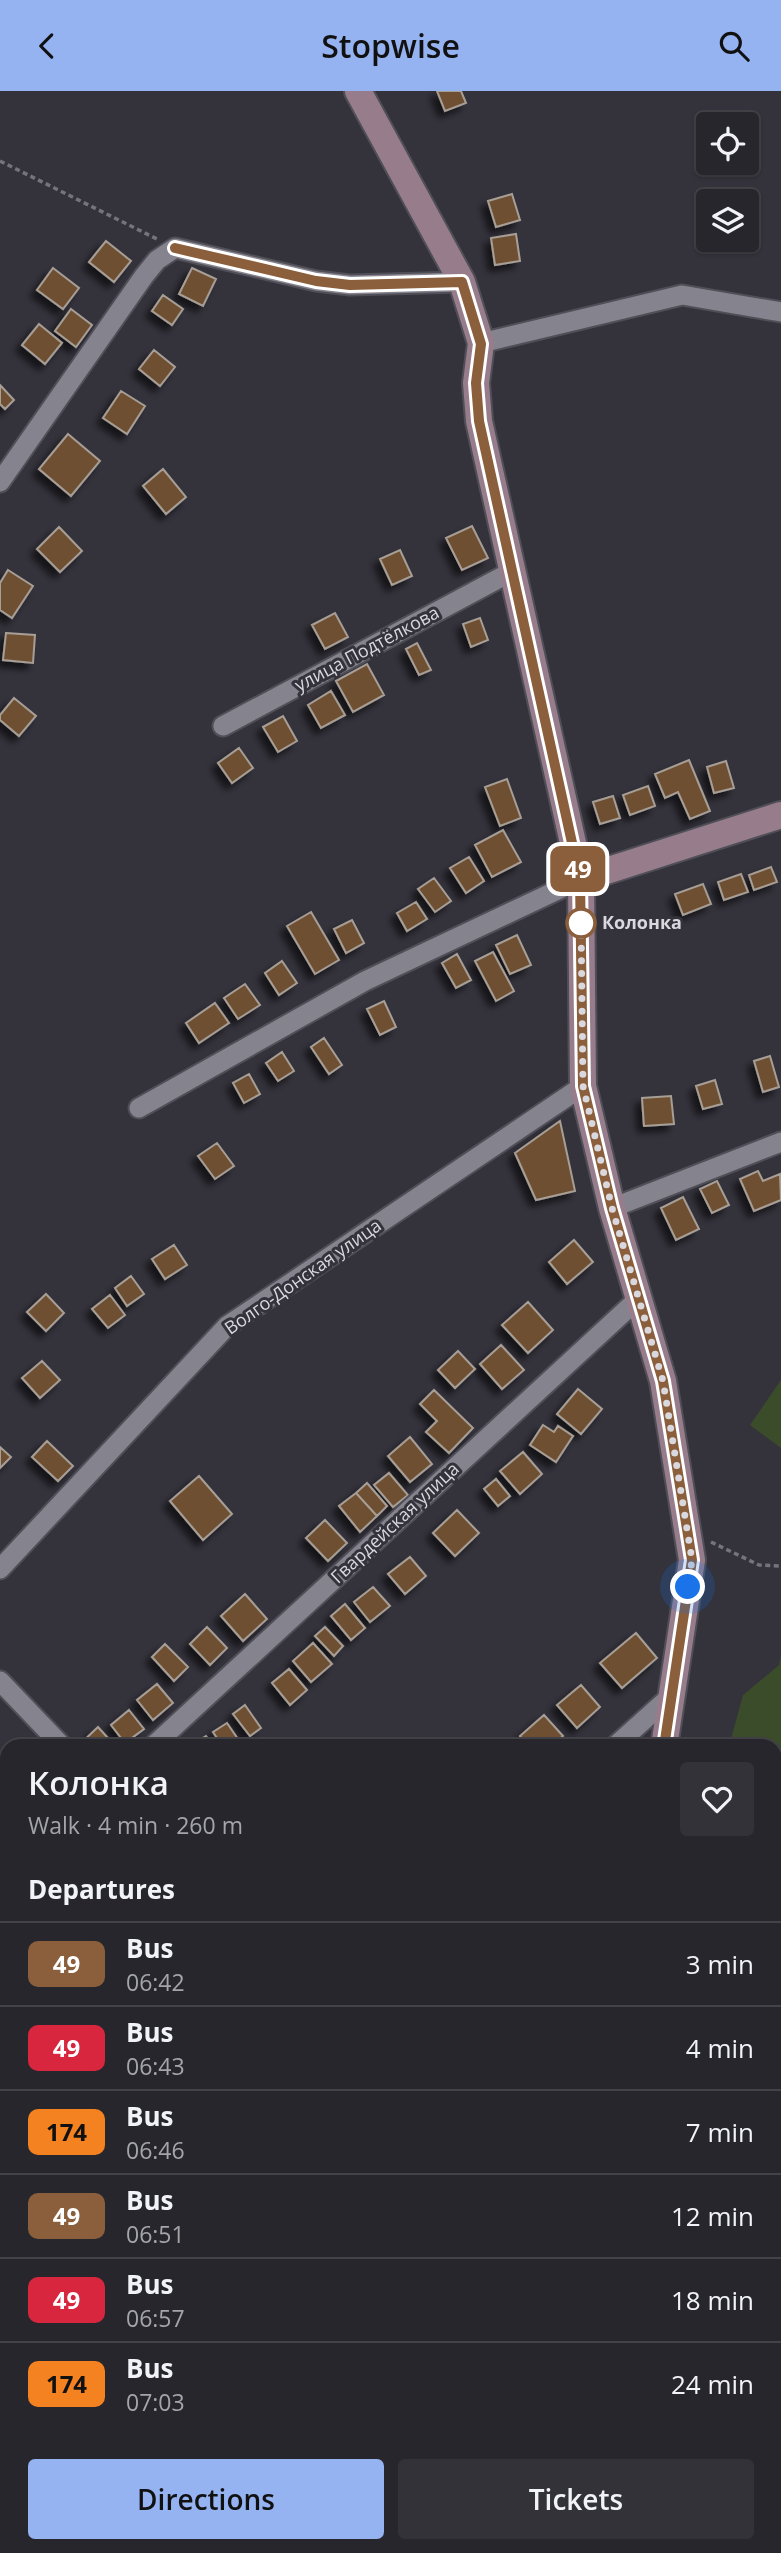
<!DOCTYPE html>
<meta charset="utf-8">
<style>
:root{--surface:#27262c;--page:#333238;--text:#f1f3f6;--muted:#a4a5a9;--line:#434348;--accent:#95b2f1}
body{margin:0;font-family:"Open Sans",sans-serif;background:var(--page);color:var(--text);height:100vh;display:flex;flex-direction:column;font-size:26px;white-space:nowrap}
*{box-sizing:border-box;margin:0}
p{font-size:23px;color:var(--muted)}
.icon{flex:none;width:38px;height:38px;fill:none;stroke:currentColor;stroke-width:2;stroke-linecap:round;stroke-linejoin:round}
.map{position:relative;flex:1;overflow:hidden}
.panel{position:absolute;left:0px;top:1648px;width:782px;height:814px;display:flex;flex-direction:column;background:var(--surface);border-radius:21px 21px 0 0;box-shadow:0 2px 5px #0004,0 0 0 2px var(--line)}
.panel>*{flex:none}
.badge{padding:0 14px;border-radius:10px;font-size:24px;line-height:46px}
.controls{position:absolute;left:696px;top:21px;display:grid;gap:14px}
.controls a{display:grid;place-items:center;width:63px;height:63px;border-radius:7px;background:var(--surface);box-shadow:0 2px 5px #0004,0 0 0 2px var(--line);font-size:35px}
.you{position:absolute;width:35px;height:35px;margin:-18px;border:5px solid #fff;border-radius:50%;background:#1a73e8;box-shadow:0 0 0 10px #1a73e833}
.map>.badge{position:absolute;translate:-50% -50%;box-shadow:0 0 0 4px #fff}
h2{padding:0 28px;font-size:26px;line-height:63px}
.round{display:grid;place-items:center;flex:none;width:74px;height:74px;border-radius:7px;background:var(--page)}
.overview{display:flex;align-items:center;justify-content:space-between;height:119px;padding:0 28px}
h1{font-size:33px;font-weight:600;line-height:52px}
.button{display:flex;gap:14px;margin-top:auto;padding:14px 28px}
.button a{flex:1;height:80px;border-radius:7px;background:var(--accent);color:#111;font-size:28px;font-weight:600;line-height:80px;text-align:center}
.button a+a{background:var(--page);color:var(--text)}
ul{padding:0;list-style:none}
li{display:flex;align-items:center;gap:21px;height:84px;padding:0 28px;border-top:2px solid var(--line)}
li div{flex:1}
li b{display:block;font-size:26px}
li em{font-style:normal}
li .badge{min-width:77px;font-weight:700;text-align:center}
header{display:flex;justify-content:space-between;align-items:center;height:91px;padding:0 28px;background:var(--accent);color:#111;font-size:32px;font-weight:600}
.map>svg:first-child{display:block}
.industrial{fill:#4a3631}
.green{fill:#3a4c2a}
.building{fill:#6e5033;stroke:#a79e96;stroke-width:2;filter:url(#shadow)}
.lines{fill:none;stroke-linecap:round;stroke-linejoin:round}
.street-casing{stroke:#504f57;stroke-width:23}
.secondary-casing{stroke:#504f57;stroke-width:30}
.highway-casing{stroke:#504f57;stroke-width:37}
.path{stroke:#75737b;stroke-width:3.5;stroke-dasharray:5 3.5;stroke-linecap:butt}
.street{stroke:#85848e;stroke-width:19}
.secondary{stroke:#977d8c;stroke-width:26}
.highway{stroke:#c16e88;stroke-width:33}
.line-casing{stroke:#fff;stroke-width:16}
.line{stroke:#8b5e3c;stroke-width:10}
.walk{stroke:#d9d8de;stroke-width:7;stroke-dasharray:0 12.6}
.stop-dot{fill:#fff;stroke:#8b5e3c;stroke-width:3.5}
.labels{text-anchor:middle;stroke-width:6;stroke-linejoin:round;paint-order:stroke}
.street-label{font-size:18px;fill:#d9d8de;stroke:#34323b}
.stop-label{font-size:18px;font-weight:bold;fill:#d9d8de;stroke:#34323b;text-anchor:start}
</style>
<header><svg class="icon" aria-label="back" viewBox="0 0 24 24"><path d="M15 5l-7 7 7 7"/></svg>Stopwise<svg class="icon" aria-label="search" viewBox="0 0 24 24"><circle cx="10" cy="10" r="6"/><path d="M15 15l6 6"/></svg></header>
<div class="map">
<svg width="781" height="2462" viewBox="0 0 781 2462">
<defs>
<filter id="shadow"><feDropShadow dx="-6" dy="6" stdDeviation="3.5" flood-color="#0009"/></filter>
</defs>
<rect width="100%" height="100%" fill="#34323b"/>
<!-- industrial -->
<path class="industrial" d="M 7,2380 L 7,2455 L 207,2455 L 214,2462 L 0,2462 L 0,2386 Z"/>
<!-- green -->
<path class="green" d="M 781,1289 L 781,1357 L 750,1334 Z
M 781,1565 L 781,2305 L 775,2312 L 775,1656 L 729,1655 L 743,1604 L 779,1574 Z"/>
<!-- building -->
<path class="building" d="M 437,0 L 461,0 L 466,12 L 445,20 Z
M 512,103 L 520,129 L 496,136 L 488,110 Z
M 516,143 L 520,170 L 495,174 L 491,147 Z
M 106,150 L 131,170 L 114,191 L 89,171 Z
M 53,177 L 79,197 L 63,218 L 37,199 Z
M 192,177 L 216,188 L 203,215 L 179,203 Z
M 163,204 L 183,218 L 172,234 L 152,220 Z
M 71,218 L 92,234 L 76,256 L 55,240 Z
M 39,233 L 62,252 L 45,273 L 22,254 Z
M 154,259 L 175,276 L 160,295 L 139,278 Z
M 0,294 L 14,309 L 5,318 L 0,313 Z
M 121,300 L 145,315 L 127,343 L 103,327 Z
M 68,343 L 100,370 L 71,405 L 39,378 Z
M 163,378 L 186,406 L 166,423 L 143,395 Z
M 472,435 L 488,467 L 462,479 L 446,447 Z
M 59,436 L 82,460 L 60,481 L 37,458 Z
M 400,459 L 412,485 L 392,494 L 380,468 Z
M 8,479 L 33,495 L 12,527 L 0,519 L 0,492 Z
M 335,522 L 348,546 L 325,558 L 312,534 Z
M 480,527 L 488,549 L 471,556 L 463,533 Z
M 6,542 L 35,544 L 33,572 L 3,569 Z
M 417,552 L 431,579 L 419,584 L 406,558 Z
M 367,573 L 384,604 L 353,621 L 336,590 Z
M 331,600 L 345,624 L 321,637 L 308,614 Z
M 14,607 L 36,625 L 19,645 L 0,629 L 0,624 Z
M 283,625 L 297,650 L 278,661 L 263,636 Z
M 239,657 L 253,677 L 232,692 L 218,672 Z
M 689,669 L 710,720 L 690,728 L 678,701 L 665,707 L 655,683 Z
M 726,670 L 734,697 L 714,702 L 707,676 Z
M 507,688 L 521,727 L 500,735 L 485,696 Z
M 648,695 L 655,715 L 630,724 L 623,704 Z
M 613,705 L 620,727 L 600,733 L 593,711 Z
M 503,739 L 521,771 L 492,786 L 475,754 Z
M 469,766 L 484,790 L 466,802 L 450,777 Z
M 771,776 L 777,791 L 754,799 L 749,784 Z
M 741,783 L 748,801 L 724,809 L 718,791 Z
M 434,787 L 451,810 L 435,821 L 418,798 Z
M 703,793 L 711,813 L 683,824 L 675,803 Z
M 416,811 L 427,828 L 407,840 L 397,822 Z
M 311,821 L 339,869 L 315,883 L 287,835 Z
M 352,829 L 364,852 L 346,862 L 334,838 Z
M 517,844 L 531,874 L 510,883 L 496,854 Z
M 493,861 L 514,900 L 496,910 L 475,870 Z
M 457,863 L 471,889 L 456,897 L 442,872 Z
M 282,870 L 297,892 L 279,904 L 265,882 Z
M 245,893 L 260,914 L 238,928 L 224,907 Z
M 384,910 L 396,936 L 380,944 L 367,918 Z
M 215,912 L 229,932 L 199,952 L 186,932 Z
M 324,947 L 342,974 L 329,983 L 311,956 Z
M 282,961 L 294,980 L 278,990 L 266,972 Z
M 770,965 L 779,996 L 763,1001 L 754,970 Z
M 249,983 L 260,1003 L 244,1012 L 233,992 Z
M 715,989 L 722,1013 L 703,1018 L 696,995 Z
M 671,1005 L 674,1033 L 644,1035 L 642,1007 Z
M 560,1030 L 575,1100 L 536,1109 L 515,1062 Z
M 217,1052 L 234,1075 L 215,1088 L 198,1065 Z
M 758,1080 L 763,1090 L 780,1083 L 781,1109 L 754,1120 L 740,1088 Z
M 717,1090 L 729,1114 L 712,1122 L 700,1098 Z
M 683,1106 L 699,1138 L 676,1149 L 661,1117 Z
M 574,1149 L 593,1171 L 567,1193 L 549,1171 Z
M 174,1154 L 187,1174 L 165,1188 L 152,1168 Z
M 131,1185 L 144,1203 L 127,1215 L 115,1197 Z
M 46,1203 L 64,1222 L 46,1240 L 27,1221 Z
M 110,1204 L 125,1224 L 108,1237 L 92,1218 Z
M 528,1211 L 553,1239 L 528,1262 L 502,1234 Z
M 501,1254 L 524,1279 L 502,1298 L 480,1273 Z
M 458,1260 L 475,1278 L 455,1297 L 438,1279 Z
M 42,1270 L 60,1289 L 40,1307 L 22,1287 Z
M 578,1298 L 602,1318 L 581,1343 L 557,1323 Z
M 434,1299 L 473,1337 L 449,1362 L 426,1341 L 437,1330 L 420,1313 Z
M 543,1334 L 554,1341 L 558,1335 L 573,1345 L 556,1371 L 530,1354 Z
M 410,1346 L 432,1373 L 410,1391 L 388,1365 Z
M 47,1350 L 73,1375 L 58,1390 L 32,1366 Z
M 0,1356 L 11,1366 L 0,1377 Z
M 523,1361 L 542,1383 L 520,1403 L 500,1380 Z
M 389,1382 L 408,1404 L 393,1416 L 374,1394 Z
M 199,1385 L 232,1423 L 203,1449 L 170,1410 Z
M 496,1388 L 510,1405 L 498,1415 L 484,1398 Z
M 367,1392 L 387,1415 L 377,1425 L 356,1402 Z
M 356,1402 L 377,1425 L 360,1441 L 339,1415 Z
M 457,1419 L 479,1442 L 455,1465 L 433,1442 Z
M 325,1429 L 347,1452 L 328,1470 L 306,1447 Z
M 410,1466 L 426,1485 L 405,1503 L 388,1483 Z
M 373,1496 L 390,1515 L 370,1531 L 354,1511 Z
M 245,1503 L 267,1528 L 243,1550 L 221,1525 Z
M 345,1513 L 365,1537 L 351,1549 L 331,1525 Z
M 207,1536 L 227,1557 L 210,1574 L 190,1553 Z
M 325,1536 L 343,1555 L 334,1565 L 315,1545 Z
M 636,1542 L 657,1567 L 622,1597 L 600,1572 Z
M 313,1552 L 332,1573 L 311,1591 L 293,1570 Z
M 165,1553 L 188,1576 L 174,1590 L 152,1566 Z
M 289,1578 L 307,1599 L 290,1614 L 272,1592 Z
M 157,1593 L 173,1612 L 153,1629 L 137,1609 Z
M 581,1594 L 600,1616 L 577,1637 L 557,1614 Z
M 245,1614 L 261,1637 L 250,1645 L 233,1623 Z
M 129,1619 L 144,1638 L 125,1652 L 111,1634 Z
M 544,1624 L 563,1645 L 551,1656 L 529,1656 L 520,1645 Z
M 227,1632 L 240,1651 L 233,1656 L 223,1656 L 213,1641 Z
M 98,1636 L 116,1656 L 79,1656 L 78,1655 Z
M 206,1645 L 213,1656 L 192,1656 L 191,1654 Z
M 7,1718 L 7,1738 L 0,1731 L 0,1724 Z
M 7,1847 L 7,1874 L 0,1866 L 0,1853 Z
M 0,2114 L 7,2122 L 7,2152 L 0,2158 Z"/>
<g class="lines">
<defs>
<path id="street" d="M 481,252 L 682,204 L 781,221
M 0,391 L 144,185 L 157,169 L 175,157 L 316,190 L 350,194 L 462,191
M 223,635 L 511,481
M 139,1017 L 365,890 L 581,788
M 612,1117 L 781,1051
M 0,1478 L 227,1235 L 583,995
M 0,1590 L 63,1656
M 152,1656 L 638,1208
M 614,1656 L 673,1603
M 0,1796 L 7,1789
M 0,2197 L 7,2191
M 775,2440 L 781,2435
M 752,2462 L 759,2455"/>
<path id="secondary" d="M 358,0 L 462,191 L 481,252 L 476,292 L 479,330 L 581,788 L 583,995 L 612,1117 L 663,1290 L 692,1469 L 664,1656
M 581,788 L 781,724
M 470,2462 L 472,2455"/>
<path id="highway" d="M 0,2312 L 7,2314
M 244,2455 L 251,2462"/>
</defs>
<!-- street casing -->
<use href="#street" class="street-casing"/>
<!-- secondary casing -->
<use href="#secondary" class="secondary-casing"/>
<!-- highway casing -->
<use href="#highway" class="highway-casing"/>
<!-- path -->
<path class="path" d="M 0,70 L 157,148
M 711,1451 L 759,1474 L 781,1475"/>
<!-- street -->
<use href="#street" class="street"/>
<!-- secondary -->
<use href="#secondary" class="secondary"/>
<!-- highway -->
<use href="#highway" class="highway"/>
</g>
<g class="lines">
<defs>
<path id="line" d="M 175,157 L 316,190 L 350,194 L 462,191 L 481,253 L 476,292 L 479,330 L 580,788 L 583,995 L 612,1117 L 663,1290 L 692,1469 L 664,1656"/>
</defs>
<!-- line casing -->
<use href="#line" class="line-casing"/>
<!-- line -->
<use href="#line" class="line"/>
<!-- walk -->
<path class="walk" d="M 581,832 L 583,995 L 612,1117 L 663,1290 L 692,1469 L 688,1496"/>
</g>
<!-- markers -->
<circle class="stop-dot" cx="581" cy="832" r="14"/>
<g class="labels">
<!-- street labels -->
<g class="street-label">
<text transform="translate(367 558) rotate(-28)" y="6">улица Подтёлкова</text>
<text transform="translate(303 1186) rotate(-35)" y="6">Волго-Донская улица</text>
<text transform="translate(395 1432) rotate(-43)" y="6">Гвардейская улица</text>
</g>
<!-- stop labels -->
<g class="stop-label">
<text x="602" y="838">Колонка</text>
</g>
</g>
</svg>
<div class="controls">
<a><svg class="icon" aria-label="locate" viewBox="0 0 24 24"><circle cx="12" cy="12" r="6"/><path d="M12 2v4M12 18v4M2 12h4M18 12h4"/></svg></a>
<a><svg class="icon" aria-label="layers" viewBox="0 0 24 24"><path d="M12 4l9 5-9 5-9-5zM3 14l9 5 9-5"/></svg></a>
</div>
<div class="you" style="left:688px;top:1496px"></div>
<b class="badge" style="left:578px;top:778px;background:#8b5e3c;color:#fff">49</b>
<section class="panel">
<div class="overview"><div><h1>Колонка</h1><p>Walk · 4 min · 260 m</p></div><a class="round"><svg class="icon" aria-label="heart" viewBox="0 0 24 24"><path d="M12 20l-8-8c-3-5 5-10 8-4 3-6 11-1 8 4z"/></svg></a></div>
<h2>Departures</h2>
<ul>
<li><span class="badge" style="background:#8b5e3c;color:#fff">49</span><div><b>Bus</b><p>06:42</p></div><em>3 min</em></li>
<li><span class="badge" style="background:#d7263d;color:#fff">49</span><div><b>Bus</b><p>06:43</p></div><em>4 min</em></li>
<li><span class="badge" style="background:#f58220;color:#111">174</span><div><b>Bus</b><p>06:46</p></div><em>7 min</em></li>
<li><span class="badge" style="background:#8b5e3c;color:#fff">49</span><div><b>Bus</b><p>06:51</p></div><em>12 min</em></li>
<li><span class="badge" style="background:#d7263d;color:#fff">49</span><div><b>Bus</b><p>06:57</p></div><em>18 min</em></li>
<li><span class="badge" style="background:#f58220;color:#111">174</span><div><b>Bus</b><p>07:03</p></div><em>24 min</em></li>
</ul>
<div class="button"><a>Directions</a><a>Tickets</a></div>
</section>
</div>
